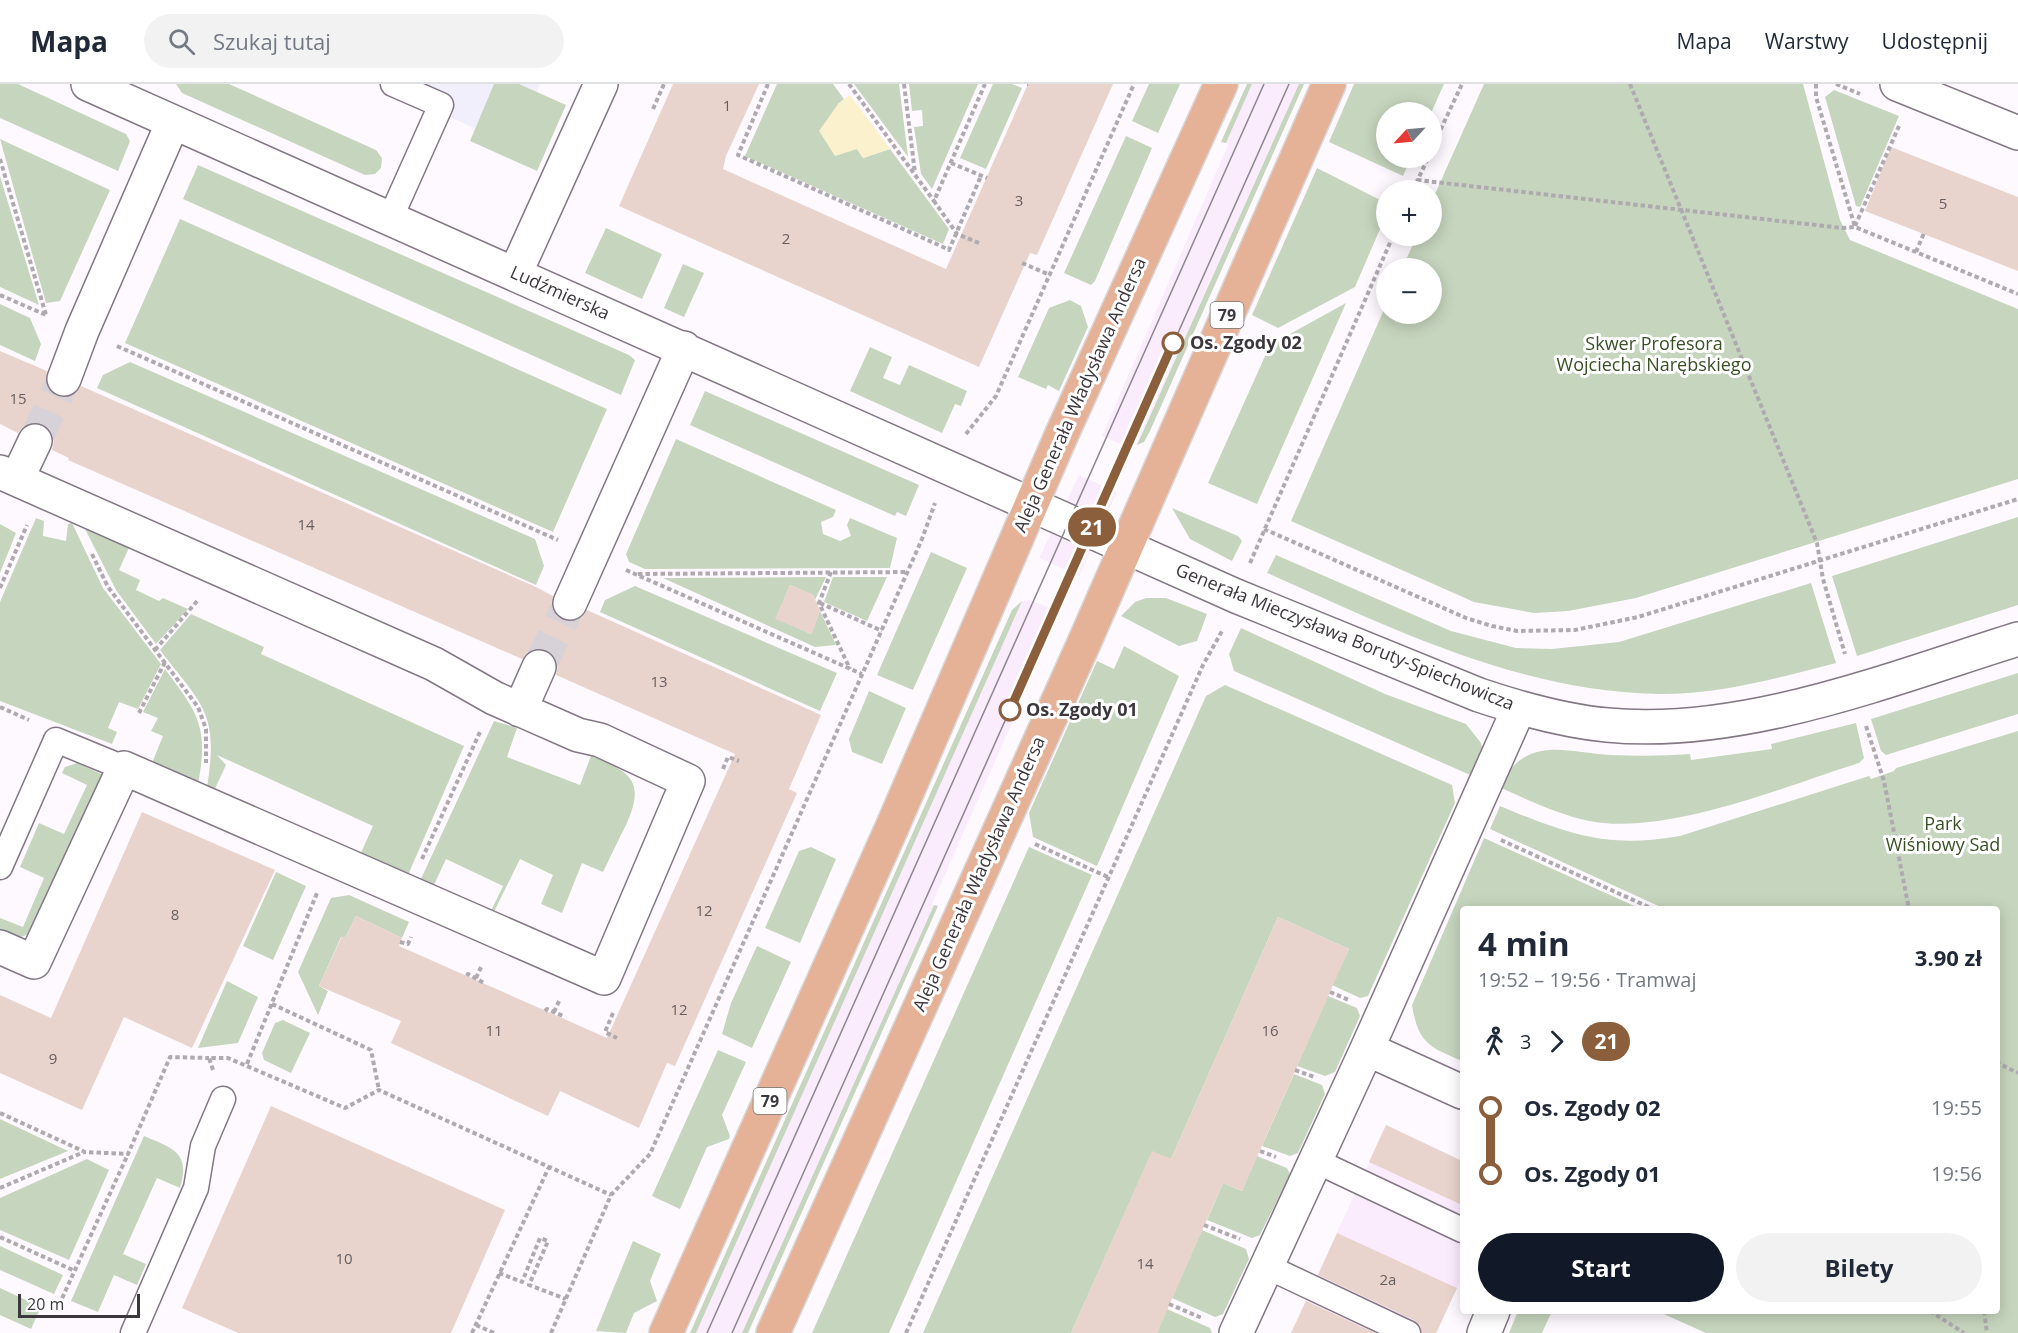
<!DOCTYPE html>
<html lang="pl">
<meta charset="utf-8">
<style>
:root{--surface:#fff;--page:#f2f2f3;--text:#1f2937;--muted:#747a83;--line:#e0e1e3;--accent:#111827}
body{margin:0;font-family:"Open Sans",sans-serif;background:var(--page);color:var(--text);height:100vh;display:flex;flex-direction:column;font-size:22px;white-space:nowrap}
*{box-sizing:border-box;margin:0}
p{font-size:20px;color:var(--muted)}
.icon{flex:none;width:33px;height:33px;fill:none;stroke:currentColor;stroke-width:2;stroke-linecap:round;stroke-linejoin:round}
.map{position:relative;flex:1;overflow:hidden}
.drawer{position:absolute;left:1460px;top:822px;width:540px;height:408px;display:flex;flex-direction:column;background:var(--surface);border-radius:6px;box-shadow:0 3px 15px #0003}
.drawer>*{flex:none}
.badge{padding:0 12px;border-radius:20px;font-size:21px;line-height:39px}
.needle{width:39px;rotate:244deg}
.buttons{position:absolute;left:1376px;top:18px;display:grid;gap:12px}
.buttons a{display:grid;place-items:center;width:66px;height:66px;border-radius:50%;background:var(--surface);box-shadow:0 3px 15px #0003;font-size:30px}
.scale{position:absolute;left:18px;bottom:15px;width:122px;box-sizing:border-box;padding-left:6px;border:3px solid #3c373d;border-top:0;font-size:16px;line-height:21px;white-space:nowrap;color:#3c373d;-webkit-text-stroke:4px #fff;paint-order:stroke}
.map>.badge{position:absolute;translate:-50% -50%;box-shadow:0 0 0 3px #fff}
.legs{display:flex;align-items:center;gap:9px;height:66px;padding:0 18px;font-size:20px}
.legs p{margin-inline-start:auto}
.overview{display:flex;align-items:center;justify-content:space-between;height:102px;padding:0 18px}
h1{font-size:33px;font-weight:700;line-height:45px}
.cta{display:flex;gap:12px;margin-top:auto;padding:12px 18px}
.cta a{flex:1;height:69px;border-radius:36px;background:var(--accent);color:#fff;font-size:24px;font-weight:700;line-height:69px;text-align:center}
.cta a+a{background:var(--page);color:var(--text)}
ul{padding:0 18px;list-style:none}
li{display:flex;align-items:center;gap:21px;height:66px;font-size:22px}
li i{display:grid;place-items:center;width:9px;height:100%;margin:0 8px;background:currentColor}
li i::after{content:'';width:15px;height:15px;margin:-8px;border:4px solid;border-radius:50%;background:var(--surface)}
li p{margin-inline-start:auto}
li:first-child i{background:linear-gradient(#0000 50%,currentColor 0)}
li:last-child i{background:linear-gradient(currentColor 50%,#0000 0)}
header{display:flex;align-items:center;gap:36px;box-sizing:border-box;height:84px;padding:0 30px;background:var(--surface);border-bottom:2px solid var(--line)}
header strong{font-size:28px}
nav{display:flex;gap:33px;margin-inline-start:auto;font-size:21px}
.search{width:420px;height:54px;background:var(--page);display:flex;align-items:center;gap:15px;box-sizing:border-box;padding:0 21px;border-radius:33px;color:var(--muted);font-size:22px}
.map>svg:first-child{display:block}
.built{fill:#fbecfd}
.education{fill:#f2effc}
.green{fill:#c6d5be}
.sand{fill:#fbf1cc}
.building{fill:#e8d4cc}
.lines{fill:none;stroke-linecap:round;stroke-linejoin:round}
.minor-tunnel{stroke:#d7d2d8;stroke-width:33;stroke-dasharray:33 16;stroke-linecap:butt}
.service-casing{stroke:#837785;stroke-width:27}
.minor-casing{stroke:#837785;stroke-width:36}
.primary-casing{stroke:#d8d7d8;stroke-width:36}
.path{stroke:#afaab0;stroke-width:4;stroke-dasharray:4.5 3;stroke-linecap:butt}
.service{stroke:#fff;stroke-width:24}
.minor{stroke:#fff;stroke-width:33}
.primary{stroke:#e6b297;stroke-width:33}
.tram{stroke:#8c878d;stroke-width:1.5}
.line-1-casing{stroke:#fff;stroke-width:14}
.line-1{stroke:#8b5e3c;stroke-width:9}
.stop-1-dot{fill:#fff;stroke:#8b5e3c;stroke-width:3}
.labels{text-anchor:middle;stroke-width:6;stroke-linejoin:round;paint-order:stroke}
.number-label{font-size:15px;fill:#675e61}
.shield{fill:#fff;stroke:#767377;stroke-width:1.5}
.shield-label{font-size:16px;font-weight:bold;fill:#3c373d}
.street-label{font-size:18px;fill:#3c373d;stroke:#fff}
.stop-label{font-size:18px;font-weight:bold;fill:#3c373d;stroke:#fff;text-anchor:start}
.park-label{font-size:18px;fill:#375024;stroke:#fff}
</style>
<header>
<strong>Mapa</strong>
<div class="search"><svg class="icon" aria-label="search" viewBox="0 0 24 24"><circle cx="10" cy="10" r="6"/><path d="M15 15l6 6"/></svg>Szukaj tutaj</div>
<nav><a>Mapa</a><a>Warstwy</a><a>Udostępnij</a></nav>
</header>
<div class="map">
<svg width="2018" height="1249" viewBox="0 0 2018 1249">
<rect width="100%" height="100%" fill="#fef9ff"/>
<!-- built -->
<path class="built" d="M 1252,0 L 1299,0 L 1137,361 L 1118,359 L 1102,352 L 1228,61 L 1226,59 Z
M 1079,391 L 1117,408 L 1079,492 L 1039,474 Z
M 1030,516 L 1061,528 L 932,820 L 934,821 L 742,1249 L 696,1249 L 1022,517 Z
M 1386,1041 L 1462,1077 L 1462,1192 L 1437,1249 L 1291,1249 Z"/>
<!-- education -->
<path class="education" d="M 378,0 L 540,0 L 513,62 Z"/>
<!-- green -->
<path class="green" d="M 0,0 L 18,0 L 126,50 L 130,57 L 118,87 L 0,34 Z
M 176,0 L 229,0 L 376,66 L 382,74 L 381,84 L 375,90 L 365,91 L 182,9 Z
M 494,0 L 519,0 L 566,21 L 537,87 L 470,57 Z
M 777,0 L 833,0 L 844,15 L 838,20 L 857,65 L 863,74 L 890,65 L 949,145 L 943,160 L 745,72 Z
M 854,0 L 899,0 L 908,73 Z
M 909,0 L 978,0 L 932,105 L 921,90 L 914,43 L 923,42 L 922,26 L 912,27 Z
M 993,0 L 1012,0 L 1022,4 L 986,85 L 960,74 Z
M 1149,0 L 1180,0 L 1158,49 L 1132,37 Z
M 1247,0 L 1252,0 L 1226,59 L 1221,58 Z
M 1299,0 L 1304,0 L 1150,347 L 1144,358 L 1137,361 Z
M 1354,0 L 1444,0 L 1431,29 L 1386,28 L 1386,74 L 1411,74 L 1403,92 L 1329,58 Z
M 1484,0 L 1803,0 L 1840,136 L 1850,156 L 2018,225 L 2018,395 L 1636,514 L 1568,527 L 1534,529 L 1474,518 L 1291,437 L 1386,221 L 1386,230 L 1431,230 L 1431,184 L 1402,184 L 1417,152 L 1431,152 L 1431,119 Z
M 1834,6 L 1899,32 L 1860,123 L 1856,122 L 1825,13 Z
M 1126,52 L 1152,64 L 1095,197 L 1091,201 L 1064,189 Z
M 0,55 L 110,106 L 60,217 L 46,219 Z
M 198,81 L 629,271 L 635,276 L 621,311 L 183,115 Z
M 1317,84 L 1386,119 L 1386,131 L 1355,203 L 1278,244 L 1252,231 Z
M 0,92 L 39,221 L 0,203 Z
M 180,135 L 607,325 L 553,448 L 125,259 Z
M 606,144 L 662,170 L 642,215 L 585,189 Z
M 683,180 L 704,189 L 684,233 L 664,224 Z
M 1070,216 L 1081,222 L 1088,243 L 1059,307 L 1048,301 L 1046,305 L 1018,293 L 1049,224 Z
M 1346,219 L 1257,420 L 1208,399 L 1270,261 Z
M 0,220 L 30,234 L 41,260 L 35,277 L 0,261 Z
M 870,263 L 892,273 L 883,294 L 900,301 L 909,281 L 967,307 L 961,322 L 955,320 L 942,349 L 850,307 Z
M 130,278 L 535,455 L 544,482 L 536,501 L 97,304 L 103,291 Z
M 705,307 L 919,401 L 906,432 L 897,428 L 895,432 L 690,341 Z
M 676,355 L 836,426 L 833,433 L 821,438 L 823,450 L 840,457 L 851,452 L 847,441 L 850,434 L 897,454 L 890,484 L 645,485 L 629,478 L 626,470 Z
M 1172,424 L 1238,452 L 1242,457 L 1232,477 L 1190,455 Z
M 2018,433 L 2018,521 L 1857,572 L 1832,492 Z
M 36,434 L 44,437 L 43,452 L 66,457 L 68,440 L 72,439 L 103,504 L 161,580 L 138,625 L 119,618 L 108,644 L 117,648 L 112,660 L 0,617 L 0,518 Z
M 82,439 L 132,457 L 119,486 L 140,496 L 136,506 L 159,517 L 163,514 L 188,525 L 156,560 L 116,506 Z
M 0,440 L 16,449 L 0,489 Z
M 931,468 L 967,484 L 913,606 L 877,591 Z
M 1276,471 L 1451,547 L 1516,564 L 1552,565 L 1619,558 L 1811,499 L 1836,579 C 1778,594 1717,611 1657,610 C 1517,607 1391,544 1267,489 Z
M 826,493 L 815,516 L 813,511 L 790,501 L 776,534 L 811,550 L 820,527 L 836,561 L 815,563 L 663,494 Z
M 833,493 L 887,493 L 867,537 L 824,518 Z
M 635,502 L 837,589 L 820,627 L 600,528 L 605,516 Z
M 1146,514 L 1166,514 L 1207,530 L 1197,557 L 1179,562 L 1121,532 L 1135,518 Z
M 1022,517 L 696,1249 L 690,1249 L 1012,526 Z
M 191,530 L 264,563 L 261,570 L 464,662 L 408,791 L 360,771 L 373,742 L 217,671 L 226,681 L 214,707 L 207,703 C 219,629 203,622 160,566 Z
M 1241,544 L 1385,610 L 1466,640 L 1481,659 L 1483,668 L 1477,694 L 1234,587 L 1229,570 Z
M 1124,562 L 1179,592 L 1097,782 L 1033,753 L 1029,729 L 1097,577 L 1114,585 Z
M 165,585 C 198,629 209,643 198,700 L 152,679 L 163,652 L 151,647 L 158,634 L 143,628 Z
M 2018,589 L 2018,630 L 1886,671 L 1881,667 L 1871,635 Z
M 1225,601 L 1452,701 L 1455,719 L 1368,912 L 1360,914 L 1332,901 L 1349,865 L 1278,833 L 1171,1075 L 1152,1068 L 1071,1249 L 923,1249 L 1206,612 Z
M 869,607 L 906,624 L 882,680 L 852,668 L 849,655 Z
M 494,637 L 517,644 L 507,673 L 580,701 L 591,672 C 631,688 646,697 626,741 C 618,756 611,772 603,788 L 582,779 L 562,829 L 541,820 L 553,791 L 520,775 L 493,830 L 490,829 L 503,802 L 446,775 L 433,803 L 420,797 Z
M 1856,639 L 1864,674 L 1859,679 C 1783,703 1666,752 1589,737 C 1557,730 1528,716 1499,703 C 1526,650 1564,668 1611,671 C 1638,672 1663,672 1690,670 L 1691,676 L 1772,665 L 1771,660 Z
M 2018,647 L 2018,1249 L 1706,1249 L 1657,1227 L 1996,1227 L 1996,825 L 1665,825 L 1490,745 L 1500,722 C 1567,750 1607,765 1680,752 L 1869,692 L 1871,695 L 1894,687 L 1896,684 Z
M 77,679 L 103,691 L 33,849 L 14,855 L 0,854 L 0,834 L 23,843 L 44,794 L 20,783 L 39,739 L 64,750 L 87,701 L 62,689 L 65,683 Z
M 1484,754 L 1641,825 L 1462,825 L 1462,977 C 1429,963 1418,959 1412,921 Z
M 811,763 L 836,775 L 800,859 L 765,844 L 799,767 Z
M 1029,763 L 1092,791 L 889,1249 L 812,1249 Z
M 276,788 L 306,802 L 273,876 L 243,862 Z
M 349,811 L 409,838 L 402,854 L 356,832 L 345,854 L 341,853 L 319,902 L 328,907 L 318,931 L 298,888 L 331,814 Z
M 934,821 L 938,822 L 748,1249 L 742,1249 Z
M 757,862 L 791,878 L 752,964 L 722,950 L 731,919 Z
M 227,897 L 258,913 L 238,959 L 198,964 Z
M 1328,912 L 1357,924 L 1360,932 L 1335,988 L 1325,992 L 1297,982 Z
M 283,936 L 310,949 L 291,989 L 264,976 L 262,969 L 275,939 Z
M 718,966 L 746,978 L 722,1031 L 730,1052 L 729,1055 L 707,1063 L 680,1125 L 652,1112 Z
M 1294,990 L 1322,1001 L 1325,1010 L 1298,1069 L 1290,1072 L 1262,1062 Z
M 0,1035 L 68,1067 L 0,1095 Z
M 144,1052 C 172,1064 191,1068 180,1104 L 157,1094 L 123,1170 L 146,1180 L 137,1201 L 114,1191 L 98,1228 L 71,1217 Z
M 1257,1072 L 1287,1084 L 1290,1090 L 1260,1151 L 1252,1154 L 1207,1136 L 1223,1099 L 1242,1107 Z
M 87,1075 L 109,1086 L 69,1176 L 0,1146 L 0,1114 Z
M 1202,1146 L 1246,1165 L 1249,1175 L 1223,1230 L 1215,1233 L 1172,1214 Z
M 633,1157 L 661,1170 L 650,1197 L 657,1217 L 634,1229 L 626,1249 L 596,1247 Z
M 0,1162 L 63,1191 L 54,1210 L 0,1186 Z
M 0,1204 L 41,1223 L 31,1245 L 0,1231 Z
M 1167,1225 L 1210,1244 L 1212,1249 L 1157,1249 Z
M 1518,1227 L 1552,1227 L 1542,1249 L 1509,1249 Z"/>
<!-- sand -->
<path class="sand" d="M 850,11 L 890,65 L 863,74 L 857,65 L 835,72 L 819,47 L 838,20 Z"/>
<!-- building -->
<path class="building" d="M 673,0 L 759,0 L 726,72 L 723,85 L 946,185 L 1028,0 L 1113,0 L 1037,171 L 1030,169 L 979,283 L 619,122 Z
M 1891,63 L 2018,113 L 2018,187 L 1865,127 Z
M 0,267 L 47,287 L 46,299 L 50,307 L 57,312 L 68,313 L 75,310 L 81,302 L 536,503 L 553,512 L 551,522 L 555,529 L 562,536 L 573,538 L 581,534 L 587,526 L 821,631 L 789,705 L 797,709 L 675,982 L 667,979 L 639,1044 L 560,1007 L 548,1032 L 391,959 L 401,937 L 319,902 L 342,852 L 345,854 L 356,832 L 402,854 L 399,862 L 607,954 L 735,670 L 556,591 L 558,582 L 554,572 L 546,566 L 536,564 L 528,568 L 522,575 L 68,376 L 69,374 L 52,366 L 54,356 L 51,347 L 42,340 L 33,338 L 25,341 L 18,349 L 0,340 Z
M 790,501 L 812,510 L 817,519 L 820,527 L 812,550 L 775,535 Z
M 142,728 L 275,786 L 192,964 L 124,933 L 82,1026 L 0,989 L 0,911 L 51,934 Z
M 1278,833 L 1349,865 L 1242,1107 L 1223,1099 L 1157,1249 L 1071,1249 L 1152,1067 L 1171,1075 Z
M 271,1022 L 505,1126 L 451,1249 L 238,1249 L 182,1224 Z
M 1386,1041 L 1462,1077 L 1462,1121 L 1369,1078 Z
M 1337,1149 L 1457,1204 L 1436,1249 L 1422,1249 L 1420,1241 L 1414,1236 L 1318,1191 Z
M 1306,1217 L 1375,1249 L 1291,1249 Z"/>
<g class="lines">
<!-- minor-tunnel -->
<path class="minor-tunnel" d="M 35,357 L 64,295
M 539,583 L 570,519"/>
<defs>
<path id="service" d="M 390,135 L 441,21 L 393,0
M 0,783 L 56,656 L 124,684
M 1316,1077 L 1462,1146
M 1268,1183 L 1408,1249
M 133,1249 L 196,1104 L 203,1062 L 223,1015"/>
<path id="minor" d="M 88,0 L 1236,512 L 1479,611 C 1521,625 1563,637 1607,641 C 1743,654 1890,595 2018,555
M 1897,0 L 2018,49
M 515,190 L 601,0
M 64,295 L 82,247 L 173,38
M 0,388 L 434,580 L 494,614 L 578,651 L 600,656 L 688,697 L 604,894 L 124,684 L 34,878 L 0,863
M 17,395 L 35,357
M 570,519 L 684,264
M 520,626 L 539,583
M 1367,965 L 1462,1008
M 1236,1249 L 1367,965 L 1519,624
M 1484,1249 L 1493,1227"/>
<path id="primary" d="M 666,1249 L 893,741 L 1061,352 L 1221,0
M 773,1249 L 1084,559 L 1329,0"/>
</defs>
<!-- service casing -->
<use href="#service" class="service-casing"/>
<!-- minor casing -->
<use href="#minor" class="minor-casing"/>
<!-- primary casing -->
<use href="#primary" class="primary-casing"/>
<!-- path -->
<path class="path" d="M 768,0 L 738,71 L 941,162 L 949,166 L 981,92
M 849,0 L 934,117
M 904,0 L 915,89
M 1027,0 L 1028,0
M 1630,0 L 1817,459 L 1823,495 L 1845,570
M 1816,0 L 1816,13 L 1855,143
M 1836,0 L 1860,10
M 653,25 L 664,0
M 1431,66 L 1462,0
M 0,75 L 46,231
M 951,79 L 987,94
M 1417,96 L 1842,144 L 1855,143 L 2018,210
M 1413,106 L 1428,74
M 1855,142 L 1899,42
M 979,159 L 957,150 L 934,117 L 985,0
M 1916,168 L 1924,149
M 1022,179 L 1050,191
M 0,211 L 46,231
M 117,262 L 558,456
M 966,350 L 996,312 L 1134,0
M 1264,445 L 1466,534 L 1492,542 L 1517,547 L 1575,546 L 1638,533 L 2018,415
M 92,470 L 108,503 L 198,623 L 206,645 L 206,679
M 1250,479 L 1393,152
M 626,486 L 862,590
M 831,488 L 819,519 L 850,585
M 638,490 L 908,488
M 0,504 L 27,441
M 820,519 L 882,547
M 155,566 L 198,516
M 0,623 L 29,636
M 139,629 L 165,578
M 1866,642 L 1884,697 L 1909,825
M 723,685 L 728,673 L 739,677
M 1501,756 L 1653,825
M 1035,760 L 1108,793
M 422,775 L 480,648
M 400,858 L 408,860 L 411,853
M 467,892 L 468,890 L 484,899
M 476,894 L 482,881
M 1330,908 L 1349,916
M 272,920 L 371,966 L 379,1006
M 545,927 L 547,925 L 563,932 L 562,934
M 554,928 L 560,915
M 613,929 L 605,948 L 617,954
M 1996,978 L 2018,989
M 247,980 L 317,809
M 213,986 L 209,974 L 228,974 L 345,1024 L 379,1006 L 611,1111
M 1295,986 L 1314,993
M 0,1029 L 85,1068 L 128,1070 L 170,973 L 209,974
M 1260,1067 L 1276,1073
M 0,1104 L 84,1068
M 1204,1141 L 1240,1155
M 0,1153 L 75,1187
M 499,1189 L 522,1198 L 540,1154 L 548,1157 L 529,1201 L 566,1215
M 1169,1220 L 1202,1234
M 59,1221 L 128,1070
M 1930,1227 L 1964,1249
M 1984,1227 L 1987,1249
M 476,1241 L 494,1249
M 472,1249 L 549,1083
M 551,1249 L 611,1111 L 650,1070 L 922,455 L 935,419
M 906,1249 L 1203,581 L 1222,547"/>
<!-- service -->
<use href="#service" class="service"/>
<!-- minor -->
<use href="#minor" class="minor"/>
<!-- primary -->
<use href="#primary" class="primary"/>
<!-- tram -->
<path class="tram" d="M 707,1249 L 1264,0
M 732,1249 L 1289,0"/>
</g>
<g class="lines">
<defs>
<path id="line-1" d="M 1010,626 L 1173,259"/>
</defs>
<!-- line-1 casing -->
<use href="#line-1" class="line-1-casing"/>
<!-- line-1 -->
<use href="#line-1" class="line-1"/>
</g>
<!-- markers -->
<g class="stop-1-dot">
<circle cx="1173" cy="259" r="10"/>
<circle cx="1010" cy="626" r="10"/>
</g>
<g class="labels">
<!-- number labels -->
<g class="number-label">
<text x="727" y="27">1</text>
<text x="1019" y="122">3</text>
<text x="1943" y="125">5</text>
<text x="786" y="160">2</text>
<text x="18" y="320">15</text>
<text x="306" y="446">14</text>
<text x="659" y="603">13</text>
<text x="704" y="832">12</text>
<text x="175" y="836">8</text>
<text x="679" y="931">12</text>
<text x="494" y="952">11</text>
<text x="1270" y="952">16</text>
<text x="53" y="980">9</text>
<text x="344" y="1180">10</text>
<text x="1145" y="1185">14</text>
<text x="1388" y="1201">2a</text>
</g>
<!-- shield labels -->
<g class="shield">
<rect x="1210.5" y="218" width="33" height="26" rx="4.5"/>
<rect x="753.5" y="1004" width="33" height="26" rx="4.5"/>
</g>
<g class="shield-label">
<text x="1227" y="237">79</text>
<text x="770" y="1023">79</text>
</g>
<!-- street labels -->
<g class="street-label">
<text transform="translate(560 209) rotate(24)" y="6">Ludźmierska</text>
<text transform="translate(1080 311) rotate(-66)" y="6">Aleja Generała Władysława Andersa</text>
<text transform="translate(1345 553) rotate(22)" y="6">Generała Mieczysława Boruty-Spiechowicza</text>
<text transform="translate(979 790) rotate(-66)" y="6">Aleja Generała Władysława Andersa</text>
</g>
<!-- stop labels -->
<g class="stop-label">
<text x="1190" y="265">Os. Zgody 02</text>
<text x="1026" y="632">Os. Zgody 01</text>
</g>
<!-- park labels -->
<g class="park-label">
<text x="1654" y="266">Skwer Profesora<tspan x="1654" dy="21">Wojciecha Narębskiego</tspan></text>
<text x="1943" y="746">Park<tspan x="1943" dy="21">Wiśniowy Sad</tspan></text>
</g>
</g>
</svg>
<div class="buttons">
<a><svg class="needle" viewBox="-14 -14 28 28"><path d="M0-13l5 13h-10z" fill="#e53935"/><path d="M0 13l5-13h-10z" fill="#747a83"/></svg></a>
<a>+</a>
<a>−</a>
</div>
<div class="scale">20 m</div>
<b class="badge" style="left:1092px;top:443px;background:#8b5e3c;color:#fff">21</b>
<section class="drawer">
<div class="overview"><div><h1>4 min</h1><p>19:52 – 19:56 · Tramwaj</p></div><b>3.90 zł</b></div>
<div class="legs"><svg class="icon" aria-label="walk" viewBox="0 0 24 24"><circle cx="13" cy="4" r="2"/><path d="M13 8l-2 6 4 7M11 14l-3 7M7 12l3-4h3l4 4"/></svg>3<svg class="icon" aria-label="forward" viewBox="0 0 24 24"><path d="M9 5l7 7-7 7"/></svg><b class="badge" style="background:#8b5e3c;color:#fff">21</b></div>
<ul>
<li><i style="color:#8b5e3c"></i><b>Os. Zgody 02</b><p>19:55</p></li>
<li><i style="color:#8b5e3c"></i><b>Os. Zgody 01</b><p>19:56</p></li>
</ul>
<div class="cta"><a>Start</a><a>Bilety</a></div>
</section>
</div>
